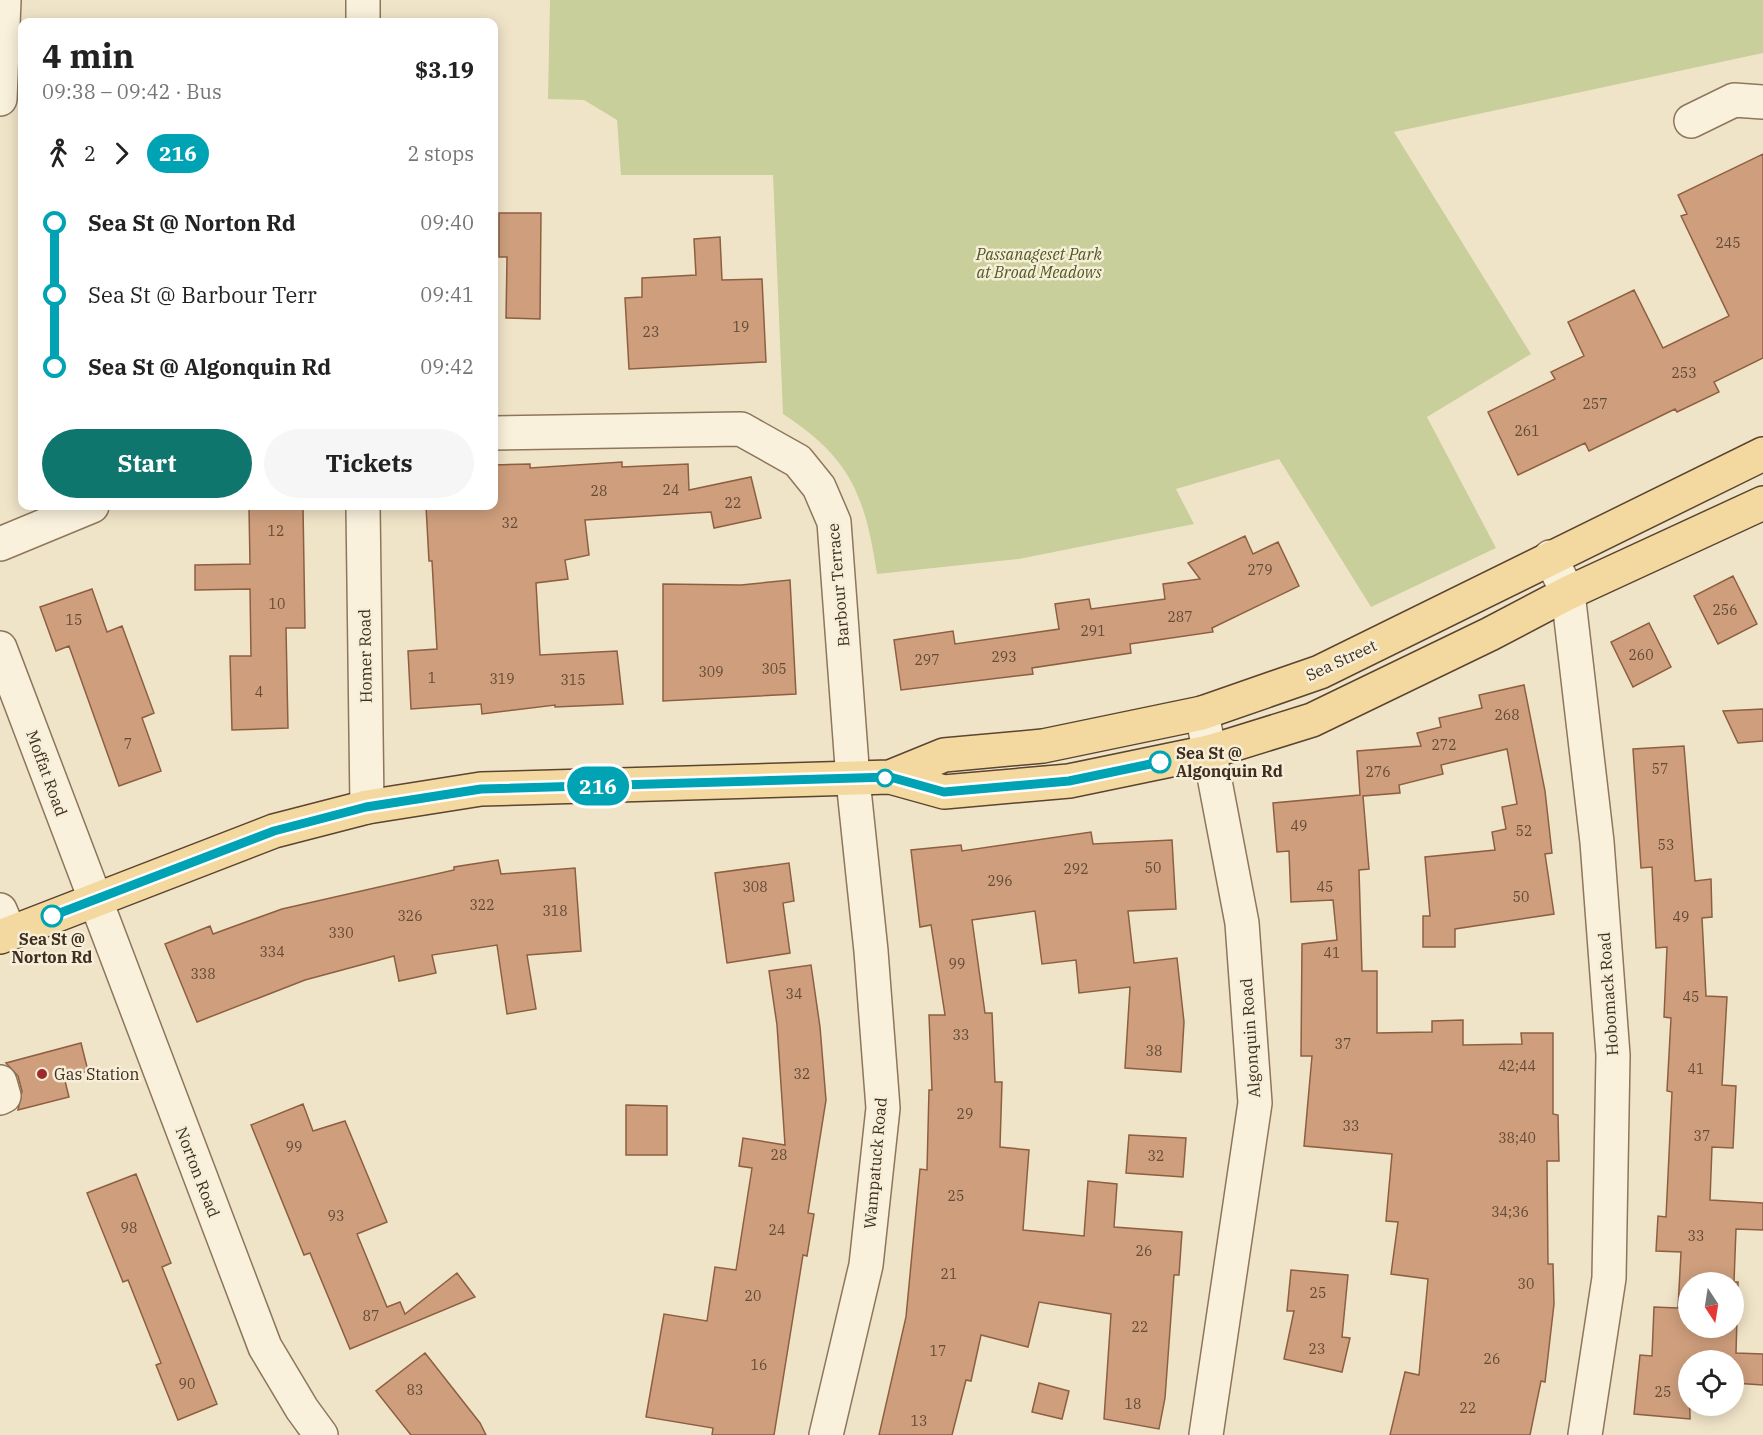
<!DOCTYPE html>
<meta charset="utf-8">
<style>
:root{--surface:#fff;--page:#f6f6f6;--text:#222;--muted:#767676;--accent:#0f766e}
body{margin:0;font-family:"IBM Plex Serif",serif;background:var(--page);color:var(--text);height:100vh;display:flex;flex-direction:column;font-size:22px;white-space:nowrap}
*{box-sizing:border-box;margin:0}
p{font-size:20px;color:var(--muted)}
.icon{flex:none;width:33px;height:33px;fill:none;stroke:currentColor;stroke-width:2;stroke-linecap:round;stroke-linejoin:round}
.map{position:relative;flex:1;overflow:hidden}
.sheet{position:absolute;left:18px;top:18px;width:480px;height:492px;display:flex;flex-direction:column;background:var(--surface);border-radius:12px;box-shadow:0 3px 15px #0003}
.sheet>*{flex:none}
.badge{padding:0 12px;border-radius:20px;font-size:21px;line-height:39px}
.needle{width:39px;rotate:168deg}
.controls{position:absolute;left:1678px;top:1272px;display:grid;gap:12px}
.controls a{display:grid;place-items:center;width:66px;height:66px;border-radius:50%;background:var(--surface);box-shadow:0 3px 15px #0003;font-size:30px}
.map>.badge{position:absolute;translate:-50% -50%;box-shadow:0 0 0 3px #fff}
.legs{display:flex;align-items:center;gap:9px;height:66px;padding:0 24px;font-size:20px}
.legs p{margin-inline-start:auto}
.overview{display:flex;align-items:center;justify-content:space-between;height:102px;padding:0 24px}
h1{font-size:33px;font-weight:800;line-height:45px}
.primary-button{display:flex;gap:12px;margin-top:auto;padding:12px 24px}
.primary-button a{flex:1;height:69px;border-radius:36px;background:var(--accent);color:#fff;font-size:24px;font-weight:800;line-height:69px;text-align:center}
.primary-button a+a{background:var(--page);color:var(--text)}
ul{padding:0 24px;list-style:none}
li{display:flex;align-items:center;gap:21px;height:72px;font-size:22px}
li i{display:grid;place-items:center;width:9px;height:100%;margin:0 8px;background:currentColor}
li i::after{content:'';width:15px;height:15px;margin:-8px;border:4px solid;border-radius:50%;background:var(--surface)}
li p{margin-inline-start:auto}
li:first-child i{background:linear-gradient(#0000 50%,currentColor 0)}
li:last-child i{background:linear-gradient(currentColor 50%,#0000 0)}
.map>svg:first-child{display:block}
.green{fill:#c9cf9b}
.building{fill:#cf9f7d;stroke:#8d5f41;stroke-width:1.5;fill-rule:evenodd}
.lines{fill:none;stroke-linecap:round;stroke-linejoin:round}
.minor-casing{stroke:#8d765c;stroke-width:36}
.major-casing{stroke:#5b4430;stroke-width:36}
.minor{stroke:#faf1dc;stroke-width:33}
.major{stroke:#f3d9a0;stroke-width:33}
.line-1-casing{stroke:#fff;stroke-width:14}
.line-1{stroke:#00a3b4;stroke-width:9}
.stop-1-dot{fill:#fff;stroke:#00a3b4;stroke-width:3}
.poi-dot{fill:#9e2a2b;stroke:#f7eed8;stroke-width:2}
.labels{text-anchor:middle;stroke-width:5;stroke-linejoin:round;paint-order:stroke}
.number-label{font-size:14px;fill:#624a37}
.park-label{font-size:16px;font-style:italic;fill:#4d5a26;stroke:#f7eed8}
.street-label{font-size:16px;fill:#3d2e20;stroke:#f7eed8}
.stop-label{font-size:16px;font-weight:bold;fill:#3d2e20;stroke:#f7eed8;text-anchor:start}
.poi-label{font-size:16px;fill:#3d2e20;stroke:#f7eed8;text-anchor:start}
</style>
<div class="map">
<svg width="1763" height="1435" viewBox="0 0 1763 1435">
<rect width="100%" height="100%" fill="#f0e4c8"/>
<!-- green -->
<path class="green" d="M 550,0 L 1763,0 L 1763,53 L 1394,132 L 1531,354 L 1427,417 L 1496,548 L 1371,607 L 1279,459 L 1176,489 L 1194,524 L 1019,559 L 877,574 C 865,496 851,458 783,414 L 773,175 L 621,175 L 617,120 L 584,100 L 548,99 Z"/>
<!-- building -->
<path class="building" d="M 1763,154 L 1763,358 L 1714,382 L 1719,392 L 1677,412 L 1675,409 L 1589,451 L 1585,443 L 1518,475 L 1488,412 L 1555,379 L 1551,372 L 1584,356 L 1568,322 L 1634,290 L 1663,348 L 1729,316 L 1681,216 L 1687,214 L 1678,195 Z
M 499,213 L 541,213 L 540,319 L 506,318 L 507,257 L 499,257 Z
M 720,237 L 722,280 L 762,279 L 766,362 L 629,369 L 625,298 L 642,297 L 642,278 L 696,275 L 694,239 Z
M 622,462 L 622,467 L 688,464 L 689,490 L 751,477 L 761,518 L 714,528 L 711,512 L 585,520 L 589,555 L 565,560 L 568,579 L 536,583 L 540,655 L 617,651 L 623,704 L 555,707 L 555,705 L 482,714 L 481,704 L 411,709 L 408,651 L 437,649 L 432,561 L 429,561 L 426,506 L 494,506 L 494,465 L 530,464 L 530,468 Z
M 303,507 L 305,628 L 286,628 L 288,728 L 232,730 L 230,656 L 251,656 L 250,589 L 195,590 L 195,565 L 250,564 L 249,508 Z
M 1245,536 L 1253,554 L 1278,542 L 1299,586 L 1212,628 L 1213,632 L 1130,644 L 1131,653 L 1032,668 L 1033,674 L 901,690 L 894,640 L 953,631 L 955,644 L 1059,629 L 1055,604 L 1089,599 L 1091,609 L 1165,599 L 1163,584 L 1200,579 L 1188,563 Z
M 1733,576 L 1757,624 L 1718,644 L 1694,596 Z
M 790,580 L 796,694 L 663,701 L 663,584 L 741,585 Z
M 92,589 L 107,632 L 122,626 L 154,713 L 142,718 L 161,771 L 119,786 L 69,646 L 56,651 L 40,607 Z
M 1649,623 L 1671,667 L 1633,687 L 1611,642 Z
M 1524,685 L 1545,791 L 1552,853 L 1545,854 L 1554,914 L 1455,929 L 1455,947 L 1423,947 L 1423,916 L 1430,916 L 1425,857 L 1495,850 L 1492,832 L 1506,829 L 1502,807 L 1517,804 L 1507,749 L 1441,765 L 1443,774 L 1399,785 L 1400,793 L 1363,796 L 1369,869 L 1359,870 L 1361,937 L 1362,971 L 1377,971 L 1377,1033 L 1432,1032 L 1432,1021 L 1463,1020 L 1463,1045 L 1522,1044 L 1521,1033 L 1553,1033 L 1553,1114 L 1558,1115 L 1559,1161 L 1547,1161 L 1548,1264 L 1553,1264 L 1554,1304 L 1545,1382 L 1541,1381 L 1530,1435 L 1390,1435 L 1405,1372 L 1419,1375 L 1428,1279 L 1391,1274 L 1398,1222 L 1386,1221 L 1392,1154 L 1304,1146 L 1312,1056 L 1301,1056 L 1302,944 L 1337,940 L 1333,900 L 1291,902 L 1289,851 L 1277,852 L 1273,803 L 1360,795 L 1357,751 L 1421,746 L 1417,733 L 1441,727 L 1439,718 L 1482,708 L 1479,695 Z
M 1763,709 L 1763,741 L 1738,743 L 1723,711 Z
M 1684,746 L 1695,881 L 1711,879 L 1712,917 L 1702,918 L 1706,996 L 1727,997 L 1722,1085 L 1736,1086 L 1733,1148 L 1712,1147 L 1710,1200 L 1763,1203 L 1763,1230 L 1736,1229 L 1734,1282 L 1738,1282 L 1736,1353 L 1763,1354 L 1763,1385 L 1734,1383 L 1734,1360 L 1689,1360 L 1690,1419 L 1634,1414 L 1640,1355 L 1652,1356 L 1654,1307 L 1678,1308 L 1681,1252 L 1656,1251 L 1658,1216 L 1666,1217 L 1672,1092 L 1667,1091 L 1671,1018 L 1664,1017 L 1667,947 L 1656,948 L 1652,867 L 1641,868 L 1633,749 ZM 1689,1282 L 1734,1282 L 1734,1328 L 1689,1328 Z
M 1091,832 L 1093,844 L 1172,840 L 1176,909 L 1128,911 L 1134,963 L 1177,958 L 1184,1022 L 1181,1072 L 1125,1068 L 1130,987 L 1079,993 L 1076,960 L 1042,964 L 1035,911 L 972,920 L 985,1013 L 992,1013 L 995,1082 L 1002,1082 L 1000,1147 L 1029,1150 L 1023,1230 L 1084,1236 L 1088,1181 L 1117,1184 L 1114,1227 L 1182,1232 L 1179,1275 L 1174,1275 L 1165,1398 L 1159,1429 L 1104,1419 L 1111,1314 L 1039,1302 L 1028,1347 L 981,1335 L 971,1381 L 966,1380 L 952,1435 L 879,1435 L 906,1317 L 920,1169 L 927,1170 L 929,1090 L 932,1090 L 929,1015 L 945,1015 L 931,925 L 920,927 L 911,850 L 961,845 L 962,851 Z
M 498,860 L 501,874 L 575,868 L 581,951 L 527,955 L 536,1009 L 507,1014 L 497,945 L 432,955 L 436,973 L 399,981 L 394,956 L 305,980 L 197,1022 L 165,944 L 210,926 L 213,934 L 282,909 L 454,870 L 454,867 Z
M 789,863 L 794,901 L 783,903 L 790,953 L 727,963 L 715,873 Z
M 811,965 L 820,1027 L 826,1100 L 808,1213 L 814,1214 L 807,1256 L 803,1255 L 774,1435 L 712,1435 L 713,1428 L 646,1417 L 664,1314 L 707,1321 L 715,1267 L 736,1270 L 752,1168 L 739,1166 L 743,1138 L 785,1145 L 777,1025 L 769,971 Z
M 81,1043 L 88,1071 L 64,1077 L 69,1097 L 18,1110 L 22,1091 L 18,1076 L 6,1063 Z
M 303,1104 L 313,1131 L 345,1121 L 387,1222 L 357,1234 L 387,1307 L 400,1302 L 405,1314 L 457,1273 L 475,1297 L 350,1349 L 310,1253 L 304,1255 L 251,1125 Z
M 626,1105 L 667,1106 L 667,1155 L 626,1155 Z
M 1129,1135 L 1186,1138 L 1183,1177 L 1126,1173 Z
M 136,1174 L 171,1263 L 162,1267 L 217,1404 L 178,1420 L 156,1365 L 161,1363 L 128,1280 L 123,1282 L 87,1193 Z
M 1291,1270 L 1348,1275 L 1342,1337 L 1350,1338 L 1342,1372 L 1284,1359 L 1294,1311 L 1287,1311 Z
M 425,1353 L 480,1423 L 486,1435 L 411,1435 L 376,1391 Z
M 1039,1383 L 1069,1391 L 1062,1419 L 1032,1412 Z"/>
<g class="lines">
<defs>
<path id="minor" d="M 363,22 L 363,0
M 0,99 L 4,0
M 1691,121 L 1734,100 L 1763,102
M 494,433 L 741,429 L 798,461 L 819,487 L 834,522 L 853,780 L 871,951 L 883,1108 L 866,1265 L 826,1435
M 363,506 L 367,807
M 0,544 L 92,506
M 1550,557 L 1568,593 L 1597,842 L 1613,1055 L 1609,1278 L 1585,1435
M 0,648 L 265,1347 L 302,1409 L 321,1435
M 1202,713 L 1242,923 L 1255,1103 L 1206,1435
M 0,910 L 10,933
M 0,1082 L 4,1096 L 0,1098"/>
<path id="major" d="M 890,777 L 944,792 L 1069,781 L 1209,752 L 1312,720 L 1490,634 L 1568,593 L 1763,503
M 0,937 L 274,831 L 367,807 L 481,789 L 890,777 L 944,755 L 1043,746 L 1202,713 L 1320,672 L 1763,454"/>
</defs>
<!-- minor casing -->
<use href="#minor" class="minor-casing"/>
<!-- major casing -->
<use href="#major" class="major-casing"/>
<!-- minor -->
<use href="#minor" class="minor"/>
<!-- major -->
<use href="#major" class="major"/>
</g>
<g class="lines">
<defs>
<path id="line-1" d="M 52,916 L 274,831 L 366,807 L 481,789 L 890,777 L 944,792 L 1069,781 L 1160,762"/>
</defs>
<!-- line-1 casing -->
<use href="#line-1" class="line-1-casing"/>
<!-- line-1 -->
<use href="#line-1" class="line-1"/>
</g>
<!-- markers -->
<g class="stop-1-dot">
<circle cx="1160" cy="762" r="10"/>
<circle cx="885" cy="778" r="8"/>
<circle cx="52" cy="916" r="10"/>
</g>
<circle class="poi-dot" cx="42" cy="1074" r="6"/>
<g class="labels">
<!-- number labels -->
<g class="number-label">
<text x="1728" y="248">245</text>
<text x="741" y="332">19</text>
<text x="651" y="337">23</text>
<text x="1684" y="378">253</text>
<text x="1595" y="409">257</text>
<text x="1527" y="436">261</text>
<text x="671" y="495">24</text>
<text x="599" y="496">28</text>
<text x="733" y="508">22</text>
<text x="510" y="528">32</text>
<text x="276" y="536">12</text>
<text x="1260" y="575">279</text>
<text x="277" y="609">10</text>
<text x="1725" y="615">256</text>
<text x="1180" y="622">287</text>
<text x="74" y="625">15</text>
<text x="1093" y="636">291</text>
<text x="1641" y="660">260</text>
<text x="1004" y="662">293</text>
<text x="927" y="665">297</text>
<text x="774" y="674">305</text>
<text x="711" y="677">309</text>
<text x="432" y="683">1</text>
<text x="502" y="684">319</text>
<text x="573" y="685">315</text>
<text x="259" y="697">4</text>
<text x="1507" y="720">268</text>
<text x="128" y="749">7</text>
<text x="1444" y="750">272</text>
<text x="1660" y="774">57</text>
<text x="1378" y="777">276</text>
<text x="1299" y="831">49</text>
<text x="1524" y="836">52</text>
<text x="1666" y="850">53</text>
<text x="1153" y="873">50</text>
<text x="1076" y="874">292</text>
<text x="1000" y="886">296</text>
<text x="755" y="892">308</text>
<text x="1325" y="892">45</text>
<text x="1521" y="902">50</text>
<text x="482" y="910">322</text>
<text x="555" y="916">318</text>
<text x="410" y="921">326</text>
<text x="1681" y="922">49</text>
<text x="341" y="938">330</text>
<text x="272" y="957">334</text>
<text x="1332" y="958">41</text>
<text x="957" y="969">99</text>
<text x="203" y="979">338</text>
<text x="794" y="999">34</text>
<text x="1691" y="1002">45</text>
<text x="961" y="1040">33</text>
<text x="1343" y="1049">37</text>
<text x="1154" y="1056">38</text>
<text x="1517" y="1071">42;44</text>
<text x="1696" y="1074">41</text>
<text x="802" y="1079">32</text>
<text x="965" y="1119">29</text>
<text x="1351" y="1131">33</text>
<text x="1702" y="1141">37</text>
<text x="1517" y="1143">38;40</text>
<text x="294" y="1152">99</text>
<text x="779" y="1160">28</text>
<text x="1156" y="1161">32</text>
<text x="956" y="1201">25</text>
<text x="1510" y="1217">34;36</text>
<text x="336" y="1221">93</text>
<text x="129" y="1233">98</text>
<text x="777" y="1235">24</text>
<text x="1696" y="1241">33</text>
<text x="1144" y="1256">26</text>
<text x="949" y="1279">21</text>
<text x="1526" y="1289">30</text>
<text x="1318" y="1298">25</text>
<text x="753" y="1301">20</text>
<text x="371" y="1321">87</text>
<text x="1140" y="1332">22</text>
<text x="1317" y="1354">23</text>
<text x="938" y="1356">17</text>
<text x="1492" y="1364">26</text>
<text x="759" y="1370">16</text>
<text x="187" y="1389">90</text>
<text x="415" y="1395">83</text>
<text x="1663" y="1397">25</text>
<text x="1133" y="1409">18</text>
<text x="1468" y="1413">22</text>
<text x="919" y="1426">13</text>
</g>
<!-- park labels -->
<g class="park-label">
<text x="1039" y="260">Passanageset Park<tspan x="1039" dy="18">at Broad Meadows</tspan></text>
</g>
<!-- street labels -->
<g class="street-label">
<text transform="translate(838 585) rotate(-95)" y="6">Barbour Terrace</text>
<text transform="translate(365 656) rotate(-91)" y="6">Homer Road</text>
<text transform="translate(1341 660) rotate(-25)" y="6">Sea Street</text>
<text transform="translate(47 773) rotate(70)" y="6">Moffat Road</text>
<text transform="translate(1608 994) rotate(-94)" y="6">Hobomack Road</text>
<text transform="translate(1250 1038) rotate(-94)" y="6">Algonquin Road</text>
<text transform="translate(875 1163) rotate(-85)" y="6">Wampatuck Road</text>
<text transform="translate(198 1172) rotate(69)" y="6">Norton Road</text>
</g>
<!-- stop labels -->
<g class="stop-label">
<text x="1176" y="759">Sea St @<tspan x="1176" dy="18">Algonquin Rd</tspan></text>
<text x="52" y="945" text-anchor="middle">Sea St @<tspan x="52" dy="18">Norton Rd</tspan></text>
</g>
<!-- poi labels -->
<g class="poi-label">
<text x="54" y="1080">Gas Station</text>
</g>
</g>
</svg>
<div class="controls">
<a><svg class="needle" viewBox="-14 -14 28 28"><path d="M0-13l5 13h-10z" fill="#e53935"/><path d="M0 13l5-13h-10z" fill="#767676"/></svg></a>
<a><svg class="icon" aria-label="locate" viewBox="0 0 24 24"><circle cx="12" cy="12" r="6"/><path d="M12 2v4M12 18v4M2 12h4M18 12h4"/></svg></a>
</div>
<b class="badge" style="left:598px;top:786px;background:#00a3b4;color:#fff">216</b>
<section class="sheet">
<div class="overview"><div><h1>4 min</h1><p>09:38 – 09:42 · Bus</p></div><b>$3.19</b></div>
<div class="legs"><svg class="icon" aria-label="walk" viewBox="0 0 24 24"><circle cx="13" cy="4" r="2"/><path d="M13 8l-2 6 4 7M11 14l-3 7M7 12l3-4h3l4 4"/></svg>2<svg class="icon" aria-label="forward" viewBox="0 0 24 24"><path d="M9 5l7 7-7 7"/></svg><b class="badge" style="background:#00a3b4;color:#fff">216</b><p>2 stops</p></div>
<ul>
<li><i style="color:#00a3b4"></i><b>Sea St @ Norton Rd</b><p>09:40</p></li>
<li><i style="color:#00a3b4"></i><span>Sea St @ Barbour Terr</span><p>09:41</p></li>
<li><i style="color:#00a3b4"></i><b>Sea St @ Algonquin Rd</b><p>09:42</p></li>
</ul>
<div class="primary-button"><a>Start</a><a>Tickets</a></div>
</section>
</div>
